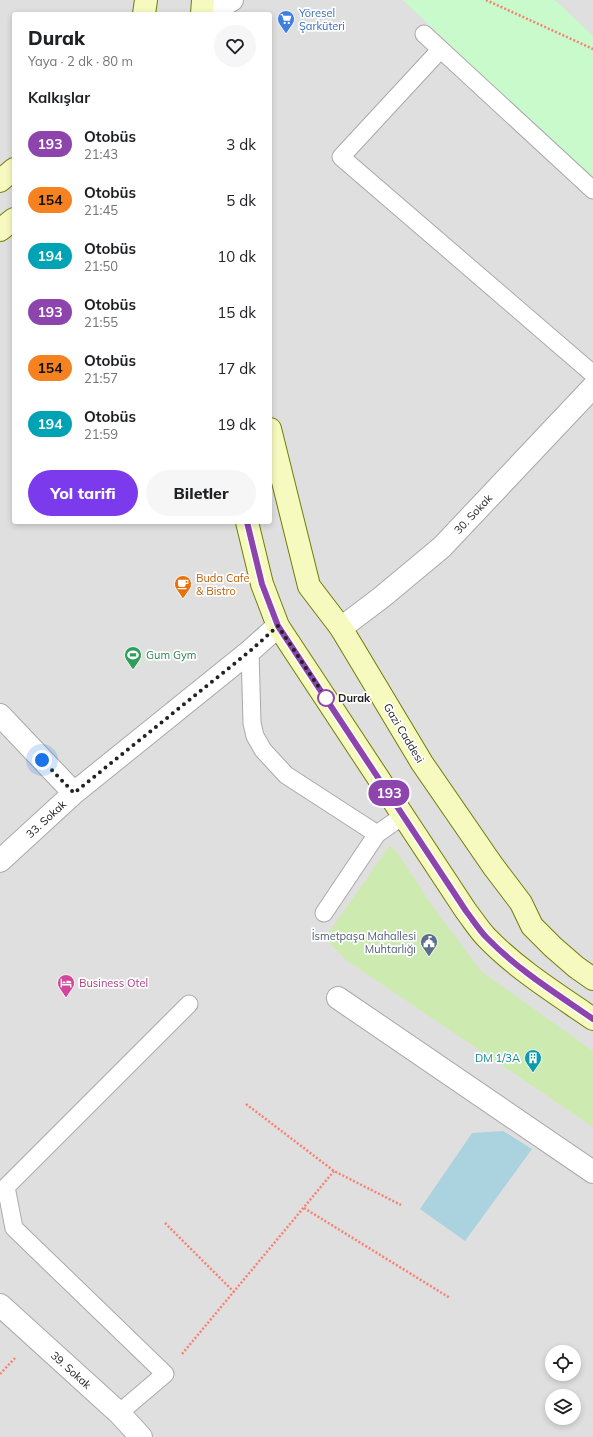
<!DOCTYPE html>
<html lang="tr">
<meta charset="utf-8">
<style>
:root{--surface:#fff;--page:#f6f6f6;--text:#202124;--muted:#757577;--accent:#7c3aed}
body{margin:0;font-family:Mulish,sans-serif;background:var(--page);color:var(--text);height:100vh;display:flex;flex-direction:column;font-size:15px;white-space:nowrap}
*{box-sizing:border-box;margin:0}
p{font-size:13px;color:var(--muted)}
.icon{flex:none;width:22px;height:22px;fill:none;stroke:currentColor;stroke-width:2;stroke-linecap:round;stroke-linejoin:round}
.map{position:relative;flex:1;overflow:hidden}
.drawer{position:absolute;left:12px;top:12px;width:260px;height:512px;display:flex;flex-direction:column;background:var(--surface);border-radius:4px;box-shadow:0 2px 6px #0003}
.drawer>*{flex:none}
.badge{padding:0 8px;border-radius:13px;font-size:14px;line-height:26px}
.controls{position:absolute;left:545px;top:1345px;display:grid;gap:8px}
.controls a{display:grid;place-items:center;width:36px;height:36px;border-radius:50%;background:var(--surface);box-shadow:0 2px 6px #0003;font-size:20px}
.you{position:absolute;width:20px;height:20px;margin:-10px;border:3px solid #fff;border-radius:50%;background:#1a73e8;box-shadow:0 0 0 6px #1a73e833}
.map>.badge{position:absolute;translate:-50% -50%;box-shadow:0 0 0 2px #fff}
h2{padding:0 16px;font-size:15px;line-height:36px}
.round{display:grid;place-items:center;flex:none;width:42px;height:42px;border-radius:21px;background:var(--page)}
.head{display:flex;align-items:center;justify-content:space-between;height:68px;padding:0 16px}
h1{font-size:19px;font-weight:800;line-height:30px}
.cta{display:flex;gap:8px;margin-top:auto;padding:8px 16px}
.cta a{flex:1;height:46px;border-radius:24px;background:var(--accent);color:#fff;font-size:16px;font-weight:800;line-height:46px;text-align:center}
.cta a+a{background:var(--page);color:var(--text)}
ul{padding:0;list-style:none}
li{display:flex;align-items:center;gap:12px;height:56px;padding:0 16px}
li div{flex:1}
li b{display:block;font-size:15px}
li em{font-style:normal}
li .badge{min-width:44px;font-weight:700;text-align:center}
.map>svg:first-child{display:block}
.residential{fill:#e0dfdf;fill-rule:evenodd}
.grass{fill:#cdebb0}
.park{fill:#c8facc}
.water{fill:#aad3df}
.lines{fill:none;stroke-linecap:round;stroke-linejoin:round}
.lane-casing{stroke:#a9a9a9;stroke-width:19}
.street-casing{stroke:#a9a9a9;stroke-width:24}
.secondary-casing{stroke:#707d05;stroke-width:24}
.path{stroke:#fa8072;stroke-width:2.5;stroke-dasharray:2 2;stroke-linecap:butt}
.lane{stroke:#fff;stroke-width:17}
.street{stroke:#fff;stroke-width:22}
.secondary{stroke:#f7fabf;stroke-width:22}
.line-casing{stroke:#fff;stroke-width:9}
.line{stroke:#8e44ad;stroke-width:6}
.walk{stroke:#222;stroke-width:4;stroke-dasharray:0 7.2}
.stop-dot{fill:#fff;stroke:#8e44ad;stroke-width:2}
.labels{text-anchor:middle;stroke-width:3.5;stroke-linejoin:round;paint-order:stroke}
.shop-label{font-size:11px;fill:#366cbe;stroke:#fff;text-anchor:start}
.street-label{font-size:11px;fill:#222;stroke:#fff}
.food-label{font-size:11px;fill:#c56008;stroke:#fff;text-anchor:start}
.leisure-label{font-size:11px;fill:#27864d;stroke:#fff;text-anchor:start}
.stop-label{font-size:11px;font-weight:bold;fill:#222;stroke:#fff;text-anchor:start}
.service-label{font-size:11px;fill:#4e5e75;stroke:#fff;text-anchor:end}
.hotel-label{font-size:11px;fill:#b23c85;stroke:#fff;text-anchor:start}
.culture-label{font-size:11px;fill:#0d838f;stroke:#fff;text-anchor:end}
</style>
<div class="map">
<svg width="593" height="1437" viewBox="0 0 593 1437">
<rect width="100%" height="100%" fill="#f2efe9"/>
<!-- residential -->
<path class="residential" d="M 0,0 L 593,0 L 593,1437 L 0,1437 ZM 14,14 L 270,14 L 270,522 L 14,522 ZM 552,1352 L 574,1352 L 574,1374 L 552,1374 ZM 552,1396 L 574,1396 L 574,1418 L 552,1418 Z"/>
<!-- grass -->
<path class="grass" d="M 390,845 L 399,855 L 431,904 L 481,971 L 593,1051 L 593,1127 L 346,960 L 325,938 Z"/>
<!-- park -->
<path class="park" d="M 403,0 L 555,0 L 593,36 L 593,181 Z"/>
<!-- water -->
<path class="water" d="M 503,1131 L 532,1149 L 465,1241 L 420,1209 L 472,1133 Z"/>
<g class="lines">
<defs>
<path id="lane" d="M 424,34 L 593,190
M 440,50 L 341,157 L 593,374
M 250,651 L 252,723 L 255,736 L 263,750 L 286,775 L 377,834
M 324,913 L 377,834 L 404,815
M 119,1413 L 165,1374 L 14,1228 L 6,1187 L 189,1004"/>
<path id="street" d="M 207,14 L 232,0
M 341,628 L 382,597 L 442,547 L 593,387
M 0,715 L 74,793
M 0,861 L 74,793 L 250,651 L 278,626
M 338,998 L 593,1172
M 0,1305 L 119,1413 L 141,1437"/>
<path id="secondary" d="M 144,14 L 146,0
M 202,14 L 203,0
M 0,181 L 14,169
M 0,230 L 14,219
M 270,429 L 309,586 L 341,628 L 422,763 L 493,866 L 521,903 L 532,926 L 553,947 L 576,967 L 593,979
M 247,522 L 262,584 L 278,626 L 466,911 C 473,920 479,930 487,938 C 518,970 557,994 593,1019"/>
</defs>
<!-- lane casing -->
<use href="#lane" class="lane-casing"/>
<!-- street casing -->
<use href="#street" class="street-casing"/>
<!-- secondary casing -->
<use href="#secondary" class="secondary-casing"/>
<!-- path -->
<path class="path" d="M 486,0 L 593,49
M 246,1104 L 334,1171 L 401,1205
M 304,1208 L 450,1298
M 165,1223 L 234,1292
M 182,1354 L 334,1171
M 0,1374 L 15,1358"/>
<!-- lane -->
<use href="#lane" class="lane"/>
<!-- street -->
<use href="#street" class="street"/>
<!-- secondary -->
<use href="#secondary" class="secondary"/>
</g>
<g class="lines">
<defs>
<path id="line" d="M 247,522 L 262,584 L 278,626 L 466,911 C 473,920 479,930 487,938 C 518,970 557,994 593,1019"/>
</defs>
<!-- line casing -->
<use href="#line" class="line-casing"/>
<!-- line -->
<use href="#line" class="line"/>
<!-- walk -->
<path class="walk" d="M 42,760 L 74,793 L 250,651 L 278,626 L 330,704 L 326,698"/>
</g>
<!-- icons -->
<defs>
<symbol id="supermarket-pin" viewBox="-11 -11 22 30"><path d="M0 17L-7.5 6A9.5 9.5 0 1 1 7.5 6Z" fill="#3f7fe0" stroke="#fff"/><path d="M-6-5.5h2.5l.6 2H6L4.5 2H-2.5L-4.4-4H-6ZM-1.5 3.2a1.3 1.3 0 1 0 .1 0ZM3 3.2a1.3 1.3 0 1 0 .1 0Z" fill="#fff"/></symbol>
<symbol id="cafe-pin" viewBox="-11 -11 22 30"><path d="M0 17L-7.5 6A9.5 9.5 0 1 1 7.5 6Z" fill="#e8710a" stroke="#fff"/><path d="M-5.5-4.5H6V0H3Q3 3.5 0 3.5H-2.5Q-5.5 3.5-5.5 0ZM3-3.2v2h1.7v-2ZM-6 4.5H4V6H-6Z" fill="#fff"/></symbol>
<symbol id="stadium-pin" viewBox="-11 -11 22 30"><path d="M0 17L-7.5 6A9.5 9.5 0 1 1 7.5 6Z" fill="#2e9e5b" stroke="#fff"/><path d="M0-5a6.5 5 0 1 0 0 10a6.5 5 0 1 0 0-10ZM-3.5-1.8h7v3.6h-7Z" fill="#fff"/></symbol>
<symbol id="civic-pin" viewBox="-11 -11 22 30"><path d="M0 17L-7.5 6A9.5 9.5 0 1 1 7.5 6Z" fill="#5c6f8a" stroke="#fff"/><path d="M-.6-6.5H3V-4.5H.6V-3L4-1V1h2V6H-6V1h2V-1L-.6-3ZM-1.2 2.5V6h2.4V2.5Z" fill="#fff"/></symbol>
<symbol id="hotel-pin" viewBox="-11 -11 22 30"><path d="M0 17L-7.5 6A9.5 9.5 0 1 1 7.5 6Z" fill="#d1479c" stroke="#fff"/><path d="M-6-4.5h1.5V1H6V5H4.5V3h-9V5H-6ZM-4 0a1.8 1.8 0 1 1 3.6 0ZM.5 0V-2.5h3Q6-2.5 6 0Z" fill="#fff"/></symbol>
<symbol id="building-pin" viewBox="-11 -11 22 30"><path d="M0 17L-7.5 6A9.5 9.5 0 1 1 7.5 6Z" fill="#0f9aa8" stroke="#fff"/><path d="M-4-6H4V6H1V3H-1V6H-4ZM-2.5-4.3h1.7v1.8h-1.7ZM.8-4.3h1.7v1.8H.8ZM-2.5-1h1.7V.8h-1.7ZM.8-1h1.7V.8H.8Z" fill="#fff"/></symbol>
</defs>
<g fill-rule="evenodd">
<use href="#supermarket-pin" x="276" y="9" width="20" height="27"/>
<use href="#cafe-pin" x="173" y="574" width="20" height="27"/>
<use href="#stadium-pin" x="123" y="645" width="20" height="27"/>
<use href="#civic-pin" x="419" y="932" width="20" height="27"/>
<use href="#hotel-pin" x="56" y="973" width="20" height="27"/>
<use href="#building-pin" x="523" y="1048" width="20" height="27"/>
</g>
<!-- markers -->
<circle class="stop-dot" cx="326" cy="698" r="8"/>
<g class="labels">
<!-- shop labels -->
<g class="shop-label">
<text x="299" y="17">Yöresel<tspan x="299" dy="13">Şarküteri</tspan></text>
</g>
<!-- street labels -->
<g class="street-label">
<text transform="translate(473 514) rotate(-47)" y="4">30. Sokak</text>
<text transform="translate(404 733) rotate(59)" y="4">Gazi Caddesi</text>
<text transform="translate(46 819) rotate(-43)" y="4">33. Sokak</text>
<text transform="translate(71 1370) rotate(42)" y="4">39. Sokak</text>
</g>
<!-- food labels -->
<g class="food-label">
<text x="196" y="582">Buda Cafe<tspan x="196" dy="13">&amp; Bistro</tspan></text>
</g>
<!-- leisure labels -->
<g class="leisure-label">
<text x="146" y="659">Gum Gym</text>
</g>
<!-- stop labels -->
<g class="stop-label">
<text x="338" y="702">Durak</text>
</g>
<!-- service labels -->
<g class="service-label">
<text x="416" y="940">İsmetpaşa Mahallesi<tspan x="416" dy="13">Muhtarlığı</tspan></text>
</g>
<!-- hotel labels -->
<g class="hotel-label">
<text x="79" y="987">Business Otel</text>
</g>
<!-- culture labels -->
<g class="culture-label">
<text x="520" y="1062">DM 1/3A</text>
</g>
</g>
</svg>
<div class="controls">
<a><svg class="icon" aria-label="locate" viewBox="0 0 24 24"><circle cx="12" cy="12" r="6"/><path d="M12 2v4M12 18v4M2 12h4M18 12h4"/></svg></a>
<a><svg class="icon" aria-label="layers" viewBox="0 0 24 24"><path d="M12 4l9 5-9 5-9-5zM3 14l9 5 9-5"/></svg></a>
</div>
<div class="you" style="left:42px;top:760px"></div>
<b class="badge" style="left:389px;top:793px;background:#8e44ad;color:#fff">193</b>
<section class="drawer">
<div class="head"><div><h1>Durak</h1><p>Yaya · 2 dk · 80 m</p></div><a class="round"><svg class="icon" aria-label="heart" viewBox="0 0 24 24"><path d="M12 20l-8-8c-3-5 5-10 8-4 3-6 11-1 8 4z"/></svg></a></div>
<h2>Kalkışlar</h2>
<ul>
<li><span class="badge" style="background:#8e44ad;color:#fff">193</span><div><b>Otobüs</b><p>21:43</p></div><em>3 dk</em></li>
<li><span class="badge" style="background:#f58220;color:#111">154</span><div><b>Otobüs</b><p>21:45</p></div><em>5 dk</em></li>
<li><span class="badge" style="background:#00a3b4;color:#fff">194</span><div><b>Otobüs</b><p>21:50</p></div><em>10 dk</em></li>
<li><span class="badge" style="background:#8e44ad;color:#fff">193</span><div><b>Otobüs</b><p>21:55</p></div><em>15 dk</em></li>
<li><span class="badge" style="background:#f58220;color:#111">154</span><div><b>Otobüs</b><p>21:57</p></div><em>17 dk</em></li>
<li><span class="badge" style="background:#00a3b4;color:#fff">194</span><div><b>Otobüs</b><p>21:59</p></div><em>19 dk</em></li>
</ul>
<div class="cta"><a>Yol tarifi</a><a>Biletler</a></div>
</section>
</div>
